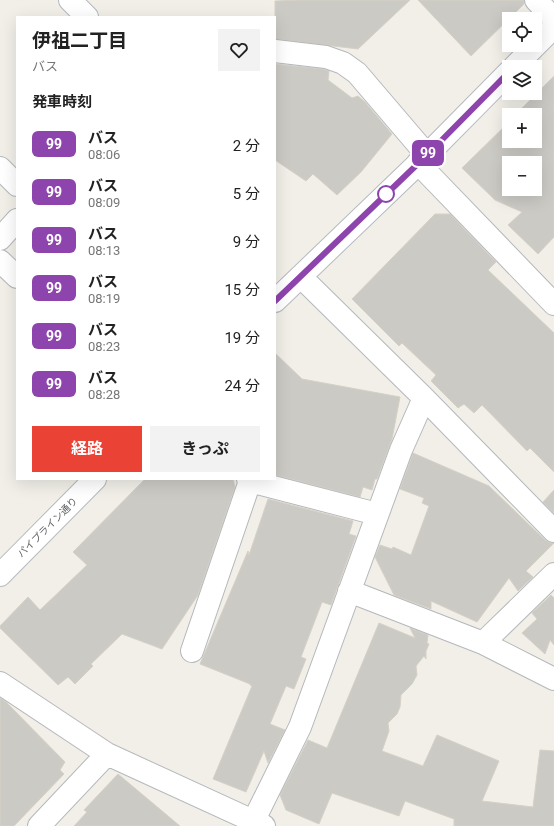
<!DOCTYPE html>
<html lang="ja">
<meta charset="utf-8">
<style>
:root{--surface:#fff;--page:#f2f2f2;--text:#222;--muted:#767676;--accent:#ea4335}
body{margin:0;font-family:Roboto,"Noto Sans JP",sans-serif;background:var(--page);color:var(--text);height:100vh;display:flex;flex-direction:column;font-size:15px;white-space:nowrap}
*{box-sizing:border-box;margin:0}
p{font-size:13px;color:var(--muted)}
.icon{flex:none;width:22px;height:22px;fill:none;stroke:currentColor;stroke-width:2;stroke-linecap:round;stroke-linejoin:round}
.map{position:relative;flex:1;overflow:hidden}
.details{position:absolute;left:16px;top:16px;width:260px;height:464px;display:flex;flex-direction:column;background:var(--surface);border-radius:0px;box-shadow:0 4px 16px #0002}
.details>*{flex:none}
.badge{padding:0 8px;border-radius:6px;font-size:14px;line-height:26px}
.controls{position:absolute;left:502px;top:12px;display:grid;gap:8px}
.controls a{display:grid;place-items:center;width:40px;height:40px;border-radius:0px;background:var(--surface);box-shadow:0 4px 16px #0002;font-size:20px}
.map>.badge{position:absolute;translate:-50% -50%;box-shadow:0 0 0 2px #fff}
h2{padding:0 16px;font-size:15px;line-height:36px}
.round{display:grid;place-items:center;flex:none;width:42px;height:42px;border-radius:0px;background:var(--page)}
.headline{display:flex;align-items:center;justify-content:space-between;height:68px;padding:0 16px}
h1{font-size:19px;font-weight:700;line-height:30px}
.button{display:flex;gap:8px;margin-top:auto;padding:8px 16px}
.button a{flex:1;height:46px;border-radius:0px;background:var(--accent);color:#fff;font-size:16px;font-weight:700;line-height:46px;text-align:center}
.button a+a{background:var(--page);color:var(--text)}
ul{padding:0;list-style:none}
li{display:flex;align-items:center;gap:12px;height:48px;padding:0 16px}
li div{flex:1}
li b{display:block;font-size:15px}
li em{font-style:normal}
li .badge{min-width:44px;font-weight:700;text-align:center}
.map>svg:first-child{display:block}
.building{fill:#cccac5;stroke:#d6d1c6;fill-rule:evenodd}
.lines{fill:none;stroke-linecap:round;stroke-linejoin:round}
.minor-casing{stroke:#b5b8bc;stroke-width:24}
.secondary-casing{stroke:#b6babf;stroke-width:24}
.minor{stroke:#fff;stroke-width:22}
.secondary{stroke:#fff;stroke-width:22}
.line-casing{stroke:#fff;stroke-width:9}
.line{stroke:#8e44ad;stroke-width:6}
.stop-dot{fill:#fff;stroke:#8e44ad;stroke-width:2}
.labels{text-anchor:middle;stroke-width:4;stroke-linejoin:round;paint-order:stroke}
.street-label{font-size:10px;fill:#5f6368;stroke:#fff}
</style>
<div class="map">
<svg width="554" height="826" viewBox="0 0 554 826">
<rect width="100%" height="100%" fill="#f1efe8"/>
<!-- building -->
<path class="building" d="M 299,0 L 410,0 L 358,49 L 275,39 L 275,1 Z
M 418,0 L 524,0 L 524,4 L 471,56 Z
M 275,64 L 323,69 L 329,71 L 328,80 L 352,98 L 358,96 L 365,102 L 392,134 L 361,172 L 337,195 L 313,174 L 306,181 L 275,160 Z
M 554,76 L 554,237 L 538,254 L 508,225 L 522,212 L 495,200 L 462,168 L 509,122 L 509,141 L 535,141 L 535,115 L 515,115 ZM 509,163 L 535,163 L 535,189 L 509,189 Z
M 435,214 L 450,214 L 496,262 L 488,270 L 554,333 L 554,472 L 530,448 L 527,451 L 482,405 L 474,413 L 464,404 L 458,408 L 431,381 L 436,375 L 402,343 L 399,346 L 352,299 Z
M 275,353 L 302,379 L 400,397 L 392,439 L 377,479 L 375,479 L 372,490 L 363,487 L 360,497 L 275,475 Z
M 413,453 L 489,486 L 545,540 L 550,543 L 554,543 L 526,571 L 533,577 L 518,591 L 509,578 L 477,622 L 431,601 L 431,609 L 394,595 L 375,557 L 380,545 L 392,549 L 393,547 L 411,555 L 429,506 L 422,503 L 424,498 L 400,489 Z
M 145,479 L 233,479 L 235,487 L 198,595 L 162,649 L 122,634 L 91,664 L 93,666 L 75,684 L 68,677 L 58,685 L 0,628 L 0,626 L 28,597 L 40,610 L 87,565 L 73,552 Z
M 554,490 L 554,513 L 543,502 Z
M 268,499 L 353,521 L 349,534 L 356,536 L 331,605 L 322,602 L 301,657 L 306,659 L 294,689 L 286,686 L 270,724 L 285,730 L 268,763 L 264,751 L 246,792 L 213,779 L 252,686 L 250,685 L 250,684 L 200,664 L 248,551 L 249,555 Z
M 551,595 L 554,598 L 554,645 L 550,640 L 545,654 L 522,633 L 537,619 L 532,613 Z
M 379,623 L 415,638 L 410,628 L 428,635 L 427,643 L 429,644 L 426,651 L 426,659 L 424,656 L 416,666 L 417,675 L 412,684 L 401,695 L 400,707 L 397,714 L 388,723 L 389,731 L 382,751 L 423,766 L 437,735 L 499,761 L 482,801 L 533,807 L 540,750 L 554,751 L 554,826 L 454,826 L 454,819 L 405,801 L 399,816 L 332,793 L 319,824 L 286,810 L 280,795 L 308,740 L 327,748 Z
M 0,698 L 6,702 L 65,762 L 60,770 L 64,774 L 14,826 L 0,826 Z
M 118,774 L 180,826 L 74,826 L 87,812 L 84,810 Z"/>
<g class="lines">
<defs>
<path id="minor" d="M 70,0 L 87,17
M 536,0 L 554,19
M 275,51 L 326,57 L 343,63 L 357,73 L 427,155
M 418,163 L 554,304
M 0,168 L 17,185
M 0,239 L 17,220
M 0,261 L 17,277
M 301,277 L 424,398 L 554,531
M 248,479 L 250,481 L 377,514
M 349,591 L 483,643 L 554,574
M 483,643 L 554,679
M 192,651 L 250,481
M 0,683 L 107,754 L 264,826
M 39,826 L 107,754
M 251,826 L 300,727 L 401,450 L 424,398"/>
<path id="secondary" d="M 514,67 L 554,27
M 275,301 L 427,155 L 509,72
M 0,575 L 95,479"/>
</defs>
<!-- minor casing -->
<use href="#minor" class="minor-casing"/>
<!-- secondary casing -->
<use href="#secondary" class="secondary-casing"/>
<!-- minor -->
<use href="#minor" class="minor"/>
<!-- secondary -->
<use href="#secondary" class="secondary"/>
</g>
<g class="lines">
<defs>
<path id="line" d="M 275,301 L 427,155 L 509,72"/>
</defs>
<!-- line casing -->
<use href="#line" class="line-casing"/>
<!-- line -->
<use href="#line" class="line"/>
</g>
<!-- markers -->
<circle class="stop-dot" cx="386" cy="194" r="8"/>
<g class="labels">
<!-- street labels -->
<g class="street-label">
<text transform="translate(47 527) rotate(-45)" y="4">パイプライン通り</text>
</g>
</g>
</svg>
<div class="controls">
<a><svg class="icon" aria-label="locate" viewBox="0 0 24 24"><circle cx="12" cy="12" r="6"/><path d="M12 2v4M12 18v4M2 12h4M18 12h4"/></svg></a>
<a><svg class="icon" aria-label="layers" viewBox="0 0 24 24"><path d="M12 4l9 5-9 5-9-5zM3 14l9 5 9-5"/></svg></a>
<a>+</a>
<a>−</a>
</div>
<b class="badge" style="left:428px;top:153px;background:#8e44ad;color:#fff">99</b>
<section class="details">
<div class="headline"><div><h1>伊祖二丁目</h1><p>バス</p></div><a class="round"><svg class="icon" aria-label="heart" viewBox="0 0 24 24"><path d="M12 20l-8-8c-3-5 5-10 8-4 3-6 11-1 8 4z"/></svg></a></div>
<h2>発車時刻</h2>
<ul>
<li><span class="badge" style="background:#8e44ad;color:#fff">99</span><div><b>バス</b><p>08:06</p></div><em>2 分</em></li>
<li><span class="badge" style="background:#8e44ad;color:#fff">99</span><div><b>バス</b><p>08:09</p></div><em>5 分</em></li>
<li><span class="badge" style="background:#8e44ad;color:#fff">99</span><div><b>バス</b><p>08:13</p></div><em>9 分</em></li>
<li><span class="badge" style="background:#8e44ad;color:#fff">99</span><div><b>バス</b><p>08:19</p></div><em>15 分</em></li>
<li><span class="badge" style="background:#8e44ad;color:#fff">99</span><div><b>バス</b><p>08:23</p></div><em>19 分</em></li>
<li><span class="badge" style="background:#8e44ad;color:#fff">99</span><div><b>バス</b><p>08:28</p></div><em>24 分</em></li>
</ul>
<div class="button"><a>経路</a><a>きっぷ</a></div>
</section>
</div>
